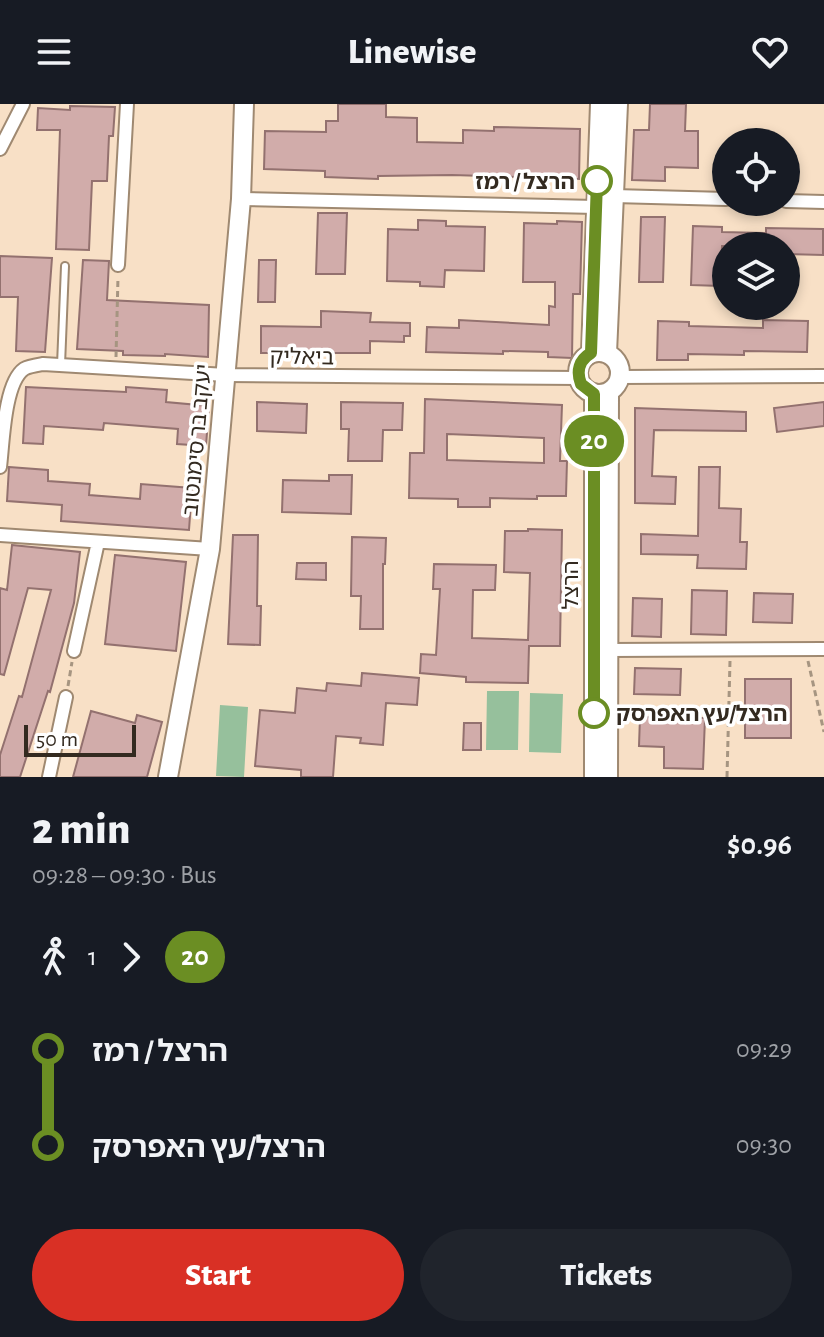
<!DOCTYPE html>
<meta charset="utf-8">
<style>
:root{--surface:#171b24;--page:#20242c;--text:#f1f3f6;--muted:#9ea1a6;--accent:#d93025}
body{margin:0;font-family:"Alegreya Sans","Noto Sans Hebrew",sans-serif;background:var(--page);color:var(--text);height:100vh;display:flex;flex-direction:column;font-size:30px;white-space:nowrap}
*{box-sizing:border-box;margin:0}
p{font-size:26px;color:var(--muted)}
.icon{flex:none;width:44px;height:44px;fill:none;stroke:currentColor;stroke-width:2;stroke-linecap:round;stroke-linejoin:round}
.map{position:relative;height:673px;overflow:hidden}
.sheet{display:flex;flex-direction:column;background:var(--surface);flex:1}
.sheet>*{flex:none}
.badge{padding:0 16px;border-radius:26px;font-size:28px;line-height:52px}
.fabs{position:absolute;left:712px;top:24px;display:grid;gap:16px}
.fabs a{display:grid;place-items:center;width:88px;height:88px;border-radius:50%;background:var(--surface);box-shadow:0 4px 12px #0003;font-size:40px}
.scale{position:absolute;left:24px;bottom:20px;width:112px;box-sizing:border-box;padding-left:8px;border:4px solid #332a20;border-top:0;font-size:22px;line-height:28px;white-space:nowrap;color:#332a20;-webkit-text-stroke:6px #fff;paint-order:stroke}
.map>.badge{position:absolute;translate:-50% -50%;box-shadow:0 0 0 4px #fff}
.legs{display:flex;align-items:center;gap:12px;height:88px;padding:0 32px;font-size:26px}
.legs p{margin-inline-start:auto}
.overview{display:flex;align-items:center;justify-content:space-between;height:136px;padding:0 32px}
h1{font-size:44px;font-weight:800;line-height:60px}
.action{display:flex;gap:16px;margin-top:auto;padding:16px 32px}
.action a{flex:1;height:92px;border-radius:48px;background:var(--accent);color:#fff;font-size:32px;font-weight:800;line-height:92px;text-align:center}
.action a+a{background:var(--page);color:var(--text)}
ul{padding:0 32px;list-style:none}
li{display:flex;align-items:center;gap:28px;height:96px;font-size:30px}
li i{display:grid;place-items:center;width:12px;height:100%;margin:0 10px;background:currentColor}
li i::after{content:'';width:20px;height:20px;margin:-10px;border:6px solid;border-radius:50%;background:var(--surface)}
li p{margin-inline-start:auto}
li:first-child i{background:linear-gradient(#0000 50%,currentColor 0)}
li:last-child i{background:linear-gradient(currentColor 50%,#0000 0)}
header{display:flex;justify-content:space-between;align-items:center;height:104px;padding:0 32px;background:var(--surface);font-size:36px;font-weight:800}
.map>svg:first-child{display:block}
.green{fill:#96c09c}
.building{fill:#d1acaa;stroke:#93716f;stroke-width:2;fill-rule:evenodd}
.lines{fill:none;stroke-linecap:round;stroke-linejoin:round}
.lane-casing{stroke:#9f8971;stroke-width:10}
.street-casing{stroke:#9f8971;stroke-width:16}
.secondary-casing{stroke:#9f8971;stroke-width:22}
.path{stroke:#a69581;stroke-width:3;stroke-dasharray:6 4;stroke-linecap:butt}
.lane{stroke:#fff;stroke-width:6}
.street{stroke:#fff;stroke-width:12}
.secondary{stroke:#fff;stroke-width:18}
.line-1-casing{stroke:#fff;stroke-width:18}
.line-1{stroke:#6b8e23;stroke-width:12}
.stop-1-dot{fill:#fff;stroke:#6b8e23;stroke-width:4}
.labels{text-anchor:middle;stroke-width:7;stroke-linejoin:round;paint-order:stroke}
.stop-label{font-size:22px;font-weight:bold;fill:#332a20;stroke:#fff;text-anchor:end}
.street-label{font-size:22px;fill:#332a20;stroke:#fff}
</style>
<header><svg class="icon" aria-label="menu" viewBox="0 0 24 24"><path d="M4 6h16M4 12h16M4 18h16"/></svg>Linewise<svg class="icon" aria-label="heart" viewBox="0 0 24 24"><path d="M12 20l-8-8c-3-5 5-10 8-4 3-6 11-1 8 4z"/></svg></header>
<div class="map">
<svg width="824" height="673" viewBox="0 0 824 673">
<rect width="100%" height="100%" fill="#f8e0c6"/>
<!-- green -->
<path class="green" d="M 487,587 L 519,587 L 518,646 L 486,646 Z
M 530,589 L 563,590 L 561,649 L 529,648 Z
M 220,601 L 248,603 L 244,673 L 216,672 Z"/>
<!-- building -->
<path class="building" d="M 338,0 L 386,0 L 386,13 L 417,14 L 417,38 L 463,39 L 463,26 L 494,27 L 494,23 L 580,25 L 579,75 L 519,71 L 519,73 L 452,71 L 378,72 L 378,75 L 325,73 L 325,67 L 264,65 L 265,27 L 326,28 L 326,17 L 338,17 Z
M 650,0 L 686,0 L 685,27 L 698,27 L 698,64 L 665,63 L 665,77 L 632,76 L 634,26 L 649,26 Z
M 70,2 L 115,3 L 113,32 L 109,32 L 107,77 L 92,77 L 89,146 L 56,145 L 60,26 L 37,26 L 38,4 L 70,6 Z
M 318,109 L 347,109 L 345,170 L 316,170 Z
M 641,113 L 665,113 L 663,178 L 639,178 Z
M 418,116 L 446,117 L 446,122 L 485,123 L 484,167 L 445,166 L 444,183 L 420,182 L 420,178 L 387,177 L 388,125 L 418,126 Z
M 557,117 L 582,118 L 580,190 L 573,190 L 572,254 L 548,253 L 548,248 L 503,247 L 503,250 L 426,248 L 427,223 L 459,224 L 459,216 L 549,221 L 549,202 L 555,203 L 555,178 L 523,178 L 524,119 L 557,120 Z
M 693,122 L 722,123 L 722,128 L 766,129 L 766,124 L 823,125 L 823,151 L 786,150 L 786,142 L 722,142 L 721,182 L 691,181 Z
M 0,152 L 52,154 L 45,248 L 16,247 L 18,193 L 0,193 Z
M 83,156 L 109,157 L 107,196 L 209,201 L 208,253 L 165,250 L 165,252 L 123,251 L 123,247 L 77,245 Z
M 259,156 L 276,156 L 275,198 L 258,198 Z
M 321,207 L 371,209 L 370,218 L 410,219 L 410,232 L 404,232 L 404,238 L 370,237 L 370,249 L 261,249 L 261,222 L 321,223 Z
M 763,216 L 808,217 L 807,248 L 744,247 L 744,251 L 688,250 L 688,256 L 657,256 L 658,217 L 689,218 L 689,222 L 763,224 Z
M 26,283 L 126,288 L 126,283 L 167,286 L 166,298 L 209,302 L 206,342 L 177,340 L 178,325 L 104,319 L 103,326 L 44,322 L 43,340 L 23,339 Z
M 425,295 L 562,301 L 560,357 L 567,357 L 566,392 L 537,392 L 537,395 L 490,394 L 490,403 L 458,403 L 458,395 L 409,394 L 410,349 L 424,349 ZM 447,330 L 544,334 L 544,359 L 447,356 Z
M 257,298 L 307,300 L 306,329 L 257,327 Z
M 341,298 L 403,299 L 402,326 L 383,326 L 382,357 L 348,357 L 349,325 L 341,325 Z
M 824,298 L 824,322 L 777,328 L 774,304 Z
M 635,304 L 746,308 L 746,327 L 654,326 L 652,372 L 676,373 L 675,400 L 635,399 Z
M 9,363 L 48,366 L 48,377 L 90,380 L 89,391 L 140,395 L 141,380 L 192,384 L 189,426 L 61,417 L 62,401 L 7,397 Z
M 699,363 L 720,363 L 719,404 L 741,405 L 740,438 L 747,438 L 746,465 L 697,464 L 698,451 L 641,450 L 641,430 L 698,432 Z
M 329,371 L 352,371 L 351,410 L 282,408 L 283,376 L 329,377 Z
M 528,425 L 562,426 L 560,542 L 529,542 L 528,579 L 466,578 L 466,573 L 420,569 L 421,550 L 436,551 L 440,485 L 433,485 L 434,460 L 496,461 L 495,486 L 473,486 L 472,534 L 528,536 L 530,469 L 504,468 L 505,427 L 528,427 Z
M 233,431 L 258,431 L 257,502 L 261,502 L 260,541 L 228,540 Z
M 352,433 L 386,434 L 385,460 L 383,460 L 383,525 L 360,525 L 361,492 L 351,492 Z
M 12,441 L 80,448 L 74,499 L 50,588 L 48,587 L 20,673 L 0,673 L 0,651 L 19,592 L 22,593 L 51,486 L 28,484 L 4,571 L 0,570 L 0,484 L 7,486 Z
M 115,451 L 186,458 L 176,547 L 105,540 Z
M 297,459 L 326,459 L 326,476 L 296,475 Z
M 692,486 L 727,487 L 726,531 L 691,530 Z
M 754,489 L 793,490 L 792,519 L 753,518 Z
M 633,494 L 662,495 L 661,533 L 632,532 Z
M 635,564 L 681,565 L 680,591 L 634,590 Z
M 362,569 L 419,574 L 417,601 L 386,599 L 383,641 L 360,639 L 361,634 L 336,632 L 333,673 L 301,673 L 301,666 L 255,662 L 260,606 L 295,609 L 297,584 L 326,587 L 327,579 L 361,582 Z
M 745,575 L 791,575 L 791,634 L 745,634 Z
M 91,607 L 135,619 L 137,611 L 162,618 L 147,673 L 73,673 Z
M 640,613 L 705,614 L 703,665 L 664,664 L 664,643 L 639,642 Z
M 464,619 L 481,619 L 481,646 L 463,646 Z"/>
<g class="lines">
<defs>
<path id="lane" d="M 61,261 L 65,162"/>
<path id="street" d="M 0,45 L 23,0
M 614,92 L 726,95
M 241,95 L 596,103
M 786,97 L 824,98
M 118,161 L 127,0
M 620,273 L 824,272
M 0,363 C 3,340 4,279 24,265 C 29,262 37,261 43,260 L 226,271 L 579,274
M 0,431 L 210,445
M 608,546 L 824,545
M 74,547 L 98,438
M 49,673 L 66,593"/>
<path id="secondary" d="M578 269a21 21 0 1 1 42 0a21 21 0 1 1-42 0Z
M 591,249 L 600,0
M 607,249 L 618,0
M 594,290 L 594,673
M 168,673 L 210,445 L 241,95 L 244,0
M 608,673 L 609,288"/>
</defs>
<!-- lane casing -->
<use href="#lane" class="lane-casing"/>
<!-- street casing -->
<use href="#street" class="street-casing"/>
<!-- secondary casing -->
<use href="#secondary" class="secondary-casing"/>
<!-- path -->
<path class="path" d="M 116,253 L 118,173
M 808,557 L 824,628
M 68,582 L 72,558
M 727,673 L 730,557"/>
<!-- lane -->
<use href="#lane" class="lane"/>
<!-- street -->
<use href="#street" class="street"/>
<!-- secondary -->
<use href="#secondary" class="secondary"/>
</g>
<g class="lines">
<defs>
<path id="line-1" d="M 594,609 L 594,290 L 581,280 C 576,267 579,256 591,249 L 597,77"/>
</defs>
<!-- line-1 casing -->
<use href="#line-1" class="line-1-casing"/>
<!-- line-1 -->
<use href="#line-1" class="line-1"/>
</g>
<!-- markers -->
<g class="stop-1-dot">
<circle cx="597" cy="77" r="14"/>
<circle cx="594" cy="609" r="14"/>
</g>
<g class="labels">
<!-- stop labels -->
<g class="stop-label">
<text x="575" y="85">הרצל / רמז</text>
<text x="616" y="617" text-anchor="start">הרצל/עץ האפרסק</text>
</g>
<!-- street labels -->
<g class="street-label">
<text transform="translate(302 252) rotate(1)" y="8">ביאליק</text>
<text transform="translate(196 336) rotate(-85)" y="8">יעקב בר סימנטוב</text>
<text transform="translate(570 481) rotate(-90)" y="8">הרצל</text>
</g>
</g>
</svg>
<div class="fabs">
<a><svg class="icon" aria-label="locate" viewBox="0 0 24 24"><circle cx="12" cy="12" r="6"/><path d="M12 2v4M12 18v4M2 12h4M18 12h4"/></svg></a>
<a><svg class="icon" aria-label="layers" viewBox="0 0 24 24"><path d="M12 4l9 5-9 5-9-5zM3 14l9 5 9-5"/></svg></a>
</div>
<div class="scale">50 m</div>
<b class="badge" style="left:594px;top:337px;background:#6b8e23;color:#fff">20</b>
</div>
<section class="sheet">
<div class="overview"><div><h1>2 min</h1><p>09:28 – 09:30 · Bus</p></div><b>$0.96</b></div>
<div class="legs"><svg class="icon" aria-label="walk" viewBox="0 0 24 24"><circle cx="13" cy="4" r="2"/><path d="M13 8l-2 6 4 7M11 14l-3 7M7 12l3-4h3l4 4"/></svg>1<svg class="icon" aria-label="forward" viewBox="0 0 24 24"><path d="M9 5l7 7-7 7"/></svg><b class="badge" style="background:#6b8e23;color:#fff">20</b></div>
<ul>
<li><i style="color:#6b8e23"></i><b>הרצל / רמז</b><p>09:29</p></li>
<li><i style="color:#6b8e23"></i><b>הרצל/עץ האפרסק</b><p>09:30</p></li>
</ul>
<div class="action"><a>Start</a><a>Tickets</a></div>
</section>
